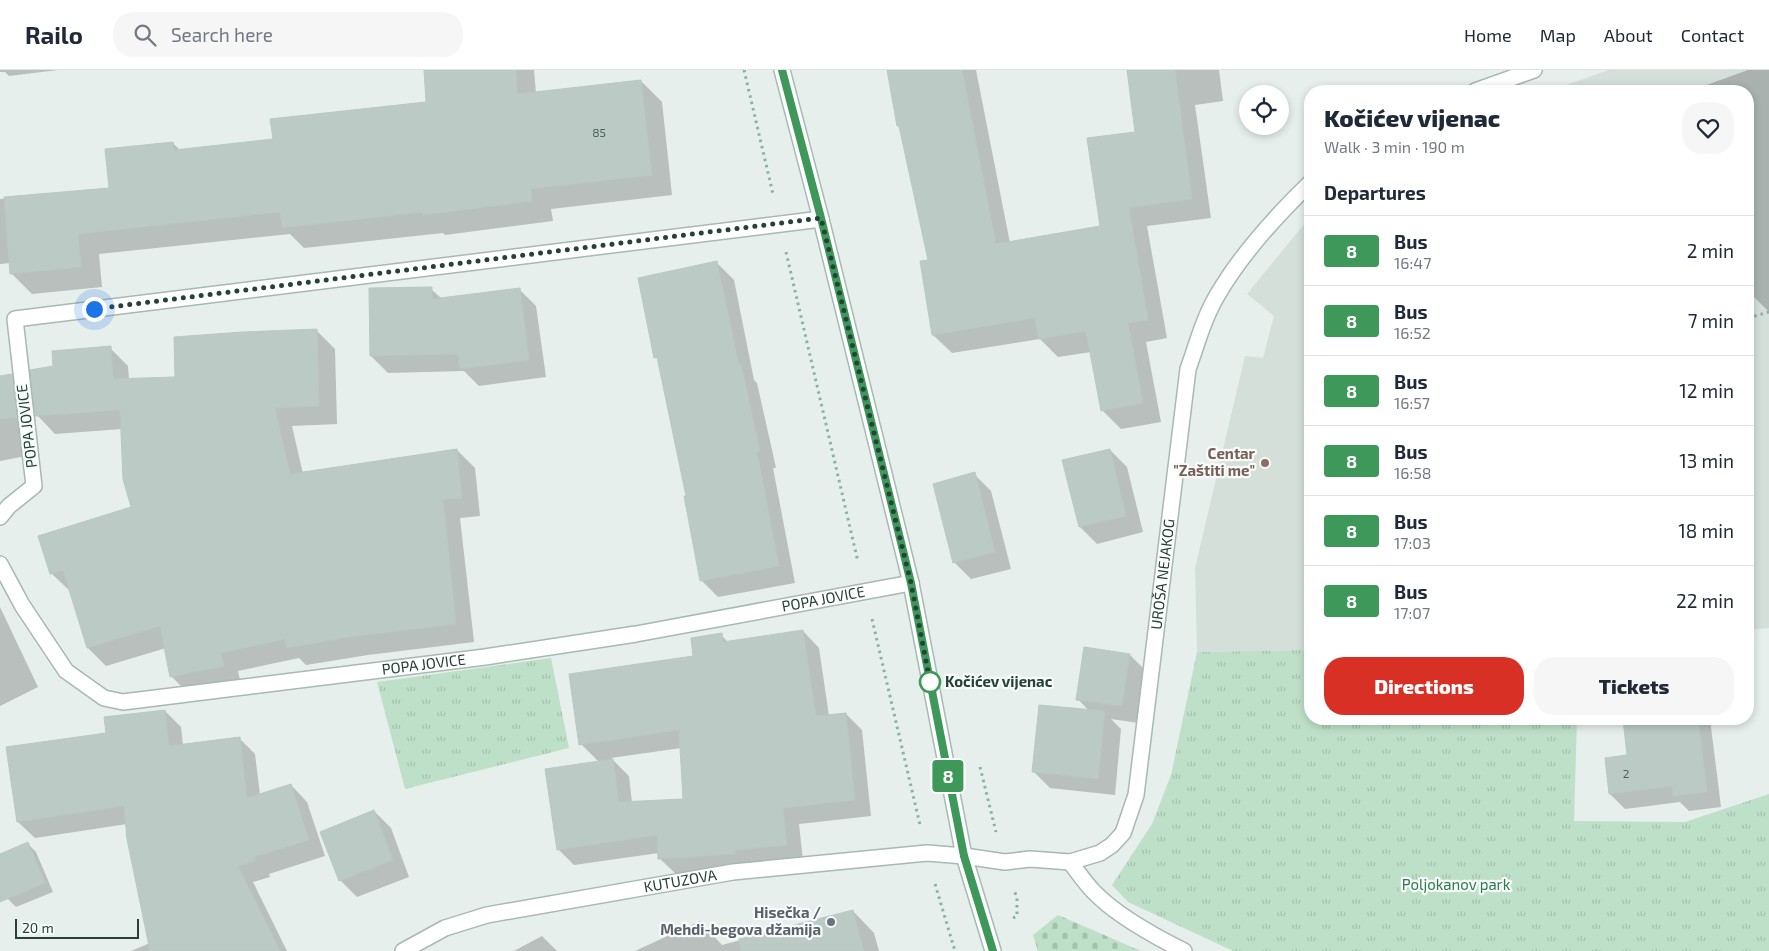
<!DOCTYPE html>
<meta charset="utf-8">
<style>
:root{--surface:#fff;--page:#f6f6f7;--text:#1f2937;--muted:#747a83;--line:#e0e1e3;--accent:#d93025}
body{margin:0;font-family:"Exo 2",sans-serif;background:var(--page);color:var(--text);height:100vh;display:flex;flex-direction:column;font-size:19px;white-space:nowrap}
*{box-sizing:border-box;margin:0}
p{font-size:16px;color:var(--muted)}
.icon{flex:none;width:28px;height:28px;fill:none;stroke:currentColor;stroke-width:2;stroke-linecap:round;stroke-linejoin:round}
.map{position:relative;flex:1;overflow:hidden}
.side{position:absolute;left:1304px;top:15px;width:450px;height:640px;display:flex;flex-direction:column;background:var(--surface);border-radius:20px;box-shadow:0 2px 8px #0003}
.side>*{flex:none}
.badge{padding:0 10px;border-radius:4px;font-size:18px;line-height:32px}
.tools{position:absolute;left:1239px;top:15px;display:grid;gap:10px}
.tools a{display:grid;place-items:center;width:50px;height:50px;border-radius:50%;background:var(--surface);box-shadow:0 2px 8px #0003;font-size:25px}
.scale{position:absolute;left:15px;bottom:12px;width:124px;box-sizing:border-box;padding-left:5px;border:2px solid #24423a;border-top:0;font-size:14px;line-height:18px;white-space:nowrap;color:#24423a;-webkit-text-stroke:4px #f7fbf9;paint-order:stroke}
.you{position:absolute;width:25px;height:25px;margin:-12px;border:4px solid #fff;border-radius:50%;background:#1a73e8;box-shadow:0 0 0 8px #1a73e833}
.map>.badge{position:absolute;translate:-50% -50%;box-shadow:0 0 0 2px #fff}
h2{padding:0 20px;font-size:19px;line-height:45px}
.round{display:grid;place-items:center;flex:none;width:52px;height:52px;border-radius:20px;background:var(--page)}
.overview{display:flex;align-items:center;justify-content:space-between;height:85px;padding:0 20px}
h1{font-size:24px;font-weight:800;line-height:38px}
.button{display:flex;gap:10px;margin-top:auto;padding:10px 20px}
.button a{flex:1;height:58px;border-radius:20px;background:var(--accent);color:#fff;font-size:20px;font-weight:800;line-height:58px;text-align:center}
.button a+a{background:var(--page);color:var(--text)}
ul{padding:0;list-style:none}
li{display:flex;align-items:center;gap:15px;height:70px;padding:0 20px;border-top:1px solid var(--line)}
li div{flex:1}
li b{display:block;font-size:19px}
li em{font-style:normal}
li .badge{min-width:55px;font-weight:700;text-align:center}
header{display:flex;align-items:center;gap:30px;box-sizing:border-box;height:70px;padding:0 25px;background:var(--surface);border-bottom:1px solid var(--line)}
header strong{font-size:24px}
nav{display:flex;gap:28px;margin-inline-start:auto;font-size:18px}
.search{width:350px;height:45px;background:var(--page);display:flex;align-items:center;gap:12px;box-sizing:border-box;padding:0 18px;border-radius:20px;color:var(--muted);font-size:19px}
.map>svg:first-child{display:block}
.built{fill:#d4dfda}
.grass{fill:url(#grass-tufts)}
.cemetery{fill:url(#cemetery-stones)}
.shadow{fill:#0003;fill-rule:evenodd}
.building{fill:#bbcac4;stroke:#b8c9c2}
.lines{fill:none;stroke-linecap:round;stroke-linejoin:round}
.minor-casing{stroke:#a8b8b2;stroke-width:18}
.secondary-casing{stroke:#a4bbb3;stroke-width:18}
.path{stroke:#86b3a5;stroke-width:3;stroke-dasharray:2.5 4;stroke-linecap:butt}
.minor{stroke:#fff;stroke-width:15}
.secondary{stroke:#fff;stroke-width:15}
.line-casing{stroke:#fff;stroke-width:11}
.line{stroke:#3e9859;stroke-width:8}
.walk{stroke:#24423a;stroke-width:5;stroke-dasharray:0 9}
.education-dot{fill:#8d6e63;stroke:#f7fbf9;stroke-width:2}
.stop-dot{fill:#fff;stroke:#3e9859;stroke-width:2.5}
.worship-dot{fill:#6b7280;stroke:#f7fbf9;stroke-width:2}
.labels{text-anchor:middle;stroke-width:4.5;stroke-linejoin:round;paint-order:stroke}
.number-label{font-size:12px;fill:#4a645c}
.street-label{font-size:15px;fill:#24423a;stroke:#f7fbf9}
.education-label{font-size:15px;font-weight:bold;fill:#785e54;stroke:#f7fbf9;text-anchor:end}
.stop-label{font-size:15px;font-weight:bold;fill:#24423a;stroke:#f7fbf9;text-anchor:start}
.park-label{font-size:15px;fill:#2d7a4b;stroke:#f7fbf9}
.worship-label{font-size:15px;font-weight:bold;fill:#5b616d;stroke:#f7fbf9;text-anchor:end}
</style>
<header>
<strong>Railo</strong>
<div class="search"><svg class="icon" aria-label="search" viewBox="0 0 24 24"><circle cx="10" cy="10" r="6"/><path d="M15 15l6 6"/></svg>Search here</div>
<nav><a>Home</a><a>Map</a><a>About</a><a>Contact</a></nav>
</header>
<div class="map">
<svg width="1769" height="881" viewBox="0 0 1769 881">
<defs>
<pattern id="grass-tufts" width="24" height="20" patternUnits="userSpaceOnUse" patternTransform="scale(1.25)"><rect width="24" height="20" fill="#bfe0c8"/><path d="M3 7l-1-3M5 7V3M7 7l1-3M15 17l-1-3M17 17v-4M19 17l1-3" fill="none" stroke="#a4c1ad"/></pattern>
<pattern id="cemetery-stones" width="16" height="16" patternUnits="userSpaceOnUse" patternTransform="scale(1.25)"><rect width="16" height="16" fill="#bfe0c8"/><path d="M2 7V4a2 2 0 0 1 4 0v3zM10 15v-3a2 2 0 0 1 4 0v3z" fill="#a4c1ad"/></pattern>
</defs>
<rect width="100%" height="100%" fill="#e6efeb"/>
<!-- built -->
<path class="built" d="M 1609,0 L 1769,0 L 1769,558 L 1748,560 L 1748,21 L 1549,21 Z
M 1310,147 L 1310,580 L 1197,582 L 1195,498 L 1245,286 L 1263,288 L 1274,246 L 1247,224 Z"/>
<!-- grass -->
<path class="grass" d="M 1310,580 L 1310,649 L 1577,649 L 1574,751 L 1685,752 L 1769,724 L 1769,881 L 1233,881 L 1128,832 L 1112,815 L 1152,754 L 1171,705 L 1197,582 Z
M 551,588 L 569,678 L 405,719 L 377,612 Z"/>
<!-- cemetery -->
<path class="cemetery" d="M 1058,845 L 1141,881 L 1038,881 L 1033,865 Z"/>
<!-- shadow -->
<path class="shadow" d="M 0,0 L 58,0 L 9,6 L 5,2 L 0,2 Z
M 425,0 L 534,0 L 536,23 L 641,11 L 662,32 L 672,125 L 551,139 L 553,151 L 445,165 L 443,163 L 304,178 L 290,164 L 99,184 L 102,217 L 32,224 L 11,203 L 10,193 L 0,194 L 0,129 L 111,119 L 173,73 L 180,80 L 274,70 L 428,33 Z
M 888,0 L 976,0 L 1010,173 L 1101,157 L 1137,63 L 1128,0 L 1219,0 L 1223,31 L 1195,35 L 1211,148 L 1147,156 L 1167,268 L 1146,272 L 1161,352 L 1121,359 L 1102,340 L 1091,282 L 1058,287 L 1040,269 L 952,283 L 933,265 L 929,191 Z
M 1748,0 L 1769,0 L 1769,242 L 1750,223 L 1748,218 L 1748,21 L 1690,21 Z
M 717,193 L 734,210 L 754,310 L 757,313 L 776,398 L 773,398 L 795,513 L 718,527 L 701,510 L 688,427 L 659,291 L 656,287 Z
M 431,219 L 442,229 L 519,219 L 536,236 L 546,307 L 479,316 L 464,301 L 388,303 L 371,286 Z
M 317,261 L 335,279 L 337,354 L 292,356 L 303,404 L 457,380 L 475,398 L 480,446 L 460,448 L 474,572 L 368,585 L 306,595 L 299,588 L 238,601 L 241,614 L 189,624 L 171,606 L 166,578 L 106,596 L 88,578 L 70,521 L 51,503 L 132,438 L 122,359 L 55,364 L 37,345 L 54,297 L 110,278 L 128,296 L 129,310 L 177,308 Z
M 11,305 L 28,322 L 31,385 L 0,391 L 0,307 Z
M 1110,380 L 1127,397 L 1143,462 L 1097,474 L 1080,457 L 1064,391 Z
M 974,404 L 991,421 L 1011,499 L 971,509 L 954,492 Z
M 0,537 L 38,617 L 0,636 Z
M 803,561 L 819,578 L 829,646 L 846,644 L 862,660 L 871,746 L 799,754 L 803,791 L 751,800 L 676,804 L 659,788 L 659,783 L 574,795 L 558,779 L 599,692 L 581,674 L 695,587 L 721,565 L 729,573 ZM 681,678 L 684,730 L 632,733 L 629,706 L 611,688 Z
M 1130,585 L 1147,602 L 1139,653 L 1111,649 L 1121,659 L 1115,725 L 1050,718 L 1033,701 L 1089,641 L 1078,629 Z
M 165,641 L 181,657 L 183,675 L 239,668 L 255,684 L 260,725 L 291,715 L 307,732 L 325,786 L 269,804 L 270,807 L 253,812 L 287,881 L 131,881 L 150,873 L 127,754 L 35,768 L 18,752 L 107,664 Z
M 1624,649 L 1710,649 L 1721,737 L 1689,741 L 1680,732 L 1625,739 L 1610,724 L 1628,686 Z
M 374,741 L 391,758 L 409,807 L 357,827 L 340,810 Z
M 28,774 L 36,782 L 53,822 L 16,837 L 7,828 L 0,811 L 0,785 Z
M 853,841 L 874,863 L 879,881 L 635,881 L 700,851 L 722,875 Z
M 542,866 L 557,881 L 514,881 Z"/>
<!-- building -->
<path class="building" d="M 424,0 L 516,0 L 517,24 L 641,10 L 652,105 L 531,119 L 532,131 L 423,145 L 423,142 L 282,158 L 280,142 L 78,164 L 81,197 L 10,204 L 4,127 L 109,118 L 105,79 L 173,72 L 174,80 L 273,69 L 270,49 L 426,32 Z
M 887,0 L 962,0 L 996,174 L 1100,156 L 1087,68 L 1135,62 L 1127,0 L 1175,0 L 1192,129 L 1129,138 L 1148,250 L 1128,253 L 1143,333 L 1101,341 L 1086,261 L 1038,269 L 1035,248 L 932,265 L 920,191 L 928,190 L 899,56 L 897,56 Z
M 717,191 L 739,295 L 741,294 L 760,381 L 757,382 L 779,496 L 700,511 L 684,426 L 686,426 L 657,287 L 654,288 L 638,208 Z
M 432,217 L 432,229 L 520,218 L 529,290 L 460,299 L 458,284 L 370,286 L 369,218 Z
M 317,259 L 319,336 L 275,338 L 290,404 L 457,379 L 462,428 L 443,430 L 456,554 L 349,567 L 287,578 L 285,569 L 221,583 L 224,596 L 170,607 L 160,556 L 87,578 L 63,500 L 50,504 L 38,466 L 131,437 L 123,409 L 120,340 L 35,346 L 30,300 L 53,296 L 52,281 L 111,276 L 113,309 L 175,307 L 174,267 L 243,262 Z
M 12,304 L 17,347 L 0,349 L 0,306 Z
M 1110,379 L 1126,446 L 1079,457 L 1062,390 Z
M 975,402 L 995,482 L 953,493 L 933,414 Z
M 803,560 L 816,646 L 846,643 L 855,730 L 783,738 L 787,775 L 735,780 L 735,784 L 658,789 L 657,765 L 557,780 L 545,699 L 613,689 L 619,732 L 683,729 L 679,660 L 579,675 L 569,604 L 693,586 L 691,568 L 722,563 L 723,572 Z
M 1084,577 L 1130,584 L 1122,636 L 1076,630 Z
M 1039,635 L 1105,641 L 1098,709 L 1032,702 Z
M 165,640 L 169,676 L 240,667 L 247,728 L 291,714 L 309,770 L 254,787 L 255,791 L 238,796 L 280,881 L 150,881 L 127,769 L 124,736 L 17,752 L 6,677 L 106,663 L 104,647 Z
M 1623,649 L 1698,649 L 1707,722 L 1673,726 L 1672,716 L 1609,724 L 1605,688 L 1627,685 Z
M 374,740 L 393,790 L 339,811 L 320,762 Z
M 28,772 L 45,813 L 0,832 L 0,784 Z
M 853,840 L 864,881 L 741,881 L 739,869 Z"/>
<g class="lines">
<defs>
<g id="minor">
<path d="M 1475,21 L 1534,0"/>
<path d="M 0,447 L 9,436 L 34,416 L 15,249 L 821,149"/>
<path id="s1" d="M 0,494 L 22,535 L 66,601 L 104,628 L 123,632 L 485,587 L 636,564 L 911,513"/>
<path d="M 1070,792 C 1078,802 1085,813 1094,822 C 1117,846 1154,866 1184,881"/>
<path id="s2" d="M 403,881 L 445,858 L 487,845 L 733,802 L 927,783 L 964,786 L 1005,792 L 1030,789 L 1070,792 L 1100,783 L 1112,775 L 1123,763 L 1136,725 L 1188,299 C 1197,274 1204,247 1218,224 C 1242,183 1276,146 1310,113"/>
</g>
<path id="secondary" d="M 782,0 L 821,149 L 911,513 L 964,786 L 993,881"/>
</defs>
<!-- minor casing -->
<use href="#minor" class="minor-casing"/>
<!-- secondary casing -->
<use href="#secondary" class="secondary-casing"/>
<!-- path -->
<path class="path" d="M 744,0 L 773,124
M 786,182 L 858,492
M 1748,248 L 1769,242
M 872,549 L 920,755
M 980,697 L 996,762
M 935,814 L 955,881
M 1013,848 L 1017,846 L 1017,828 L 1014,820"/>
<!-- minor -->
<use href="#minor" class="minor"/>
<!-- secondary -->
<use href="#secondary" class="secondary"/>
</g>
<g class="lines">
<defs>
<path id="line" d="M 782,0 L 821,148 L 911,513 L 964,786 L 993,881"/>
</defs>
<!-- line casing -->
<use href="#line" class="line-casing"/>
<!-- line -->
<use href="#line" class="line"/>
<!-- walk -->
<path class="walk" d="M 94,239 L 821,148 L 911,513 L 930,612"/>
</g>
<!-- markers -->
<circle class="education-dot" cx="1265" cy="393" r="5"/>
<circle class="stop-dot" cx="930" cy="612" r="10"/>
<circle class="worship-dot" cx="831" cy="852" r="5"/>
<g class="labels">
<!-- number labels -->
<g class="number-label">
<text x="599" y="67">85</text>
<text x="1626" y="708">2</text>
</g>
<!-- street labels -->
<g class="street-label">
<text transform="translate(27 356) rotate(-97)" y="5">POPA JOVICE</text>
<text dy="5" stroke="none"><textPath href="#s2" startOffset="1005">UROŠA NEJAKOG</textPath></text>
<text dy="5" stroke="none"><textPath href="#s1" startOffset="900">POPA JOVICE</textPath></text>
<text dy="5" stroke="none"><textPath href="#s1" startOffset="495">POPA JOVICE</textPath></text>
<text dy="5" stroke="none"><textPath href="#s2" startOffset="288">KUTUZOVA</textPath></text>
</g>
<!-- education labels -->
<g class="education-label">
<text x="1255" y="389">Centar<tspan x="1255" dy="17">"Zaštiti me"</tspan></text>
</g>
<!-- stop labels -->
<g class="stop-label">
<text x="945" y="617">Kočićev vijenac</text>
</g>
<!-- park labels -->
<g class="park-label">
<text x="1456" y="820">Poljokanov park</text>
</g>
<!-- worship labels -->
<g class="worship-label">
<text x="821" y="848">Hisečka /<tspan x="821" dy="17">Mehdi-begova džamija</tspan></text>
</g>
</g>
</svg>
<div class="tools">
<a><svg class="icon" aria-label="locate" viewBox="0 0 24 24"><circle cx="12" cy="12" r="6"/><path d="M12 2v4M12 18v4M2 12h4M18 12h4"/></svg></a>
</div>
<div class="scale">20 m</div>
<div class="you" style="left:94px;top:239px"></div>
<b class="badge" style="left:948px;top:706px;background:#3e9859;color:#fff">8</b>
<section class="side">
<div class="overview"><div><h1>Kočićev vijenac</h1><p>Walk · 3 min · 190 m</p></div><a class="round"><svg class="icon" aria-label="heart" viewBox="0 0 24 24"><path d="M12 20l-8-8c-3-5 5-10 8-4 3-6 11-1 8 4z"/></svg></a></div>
<h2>Departures</h2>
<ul>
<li><span class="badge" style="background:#3e9859;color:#fff">8</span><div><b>Bus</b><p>16:47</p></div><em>2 min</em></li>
<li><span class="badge" style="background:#3e9859;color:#fff">8</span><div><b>Bus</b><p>16:52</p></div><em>7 min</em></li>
<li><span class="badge" style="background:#3e9859;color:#fff">8</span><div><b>Bus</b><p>16:57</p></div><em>12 min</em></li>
<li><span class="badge" style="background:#3e9859;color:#fff">8</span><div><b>Bus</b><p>16:58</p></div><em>13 min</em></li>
<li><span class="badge" style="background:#3e9859;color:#fff">8</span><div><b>Bus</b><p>17:03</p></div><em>18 min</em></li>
<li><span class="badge" style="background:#3e9859;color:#fff">8</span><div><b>Bus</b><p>17:07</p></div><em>22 min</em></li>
</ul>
<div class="button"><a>Directions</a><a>Tickets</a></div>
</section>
</div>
